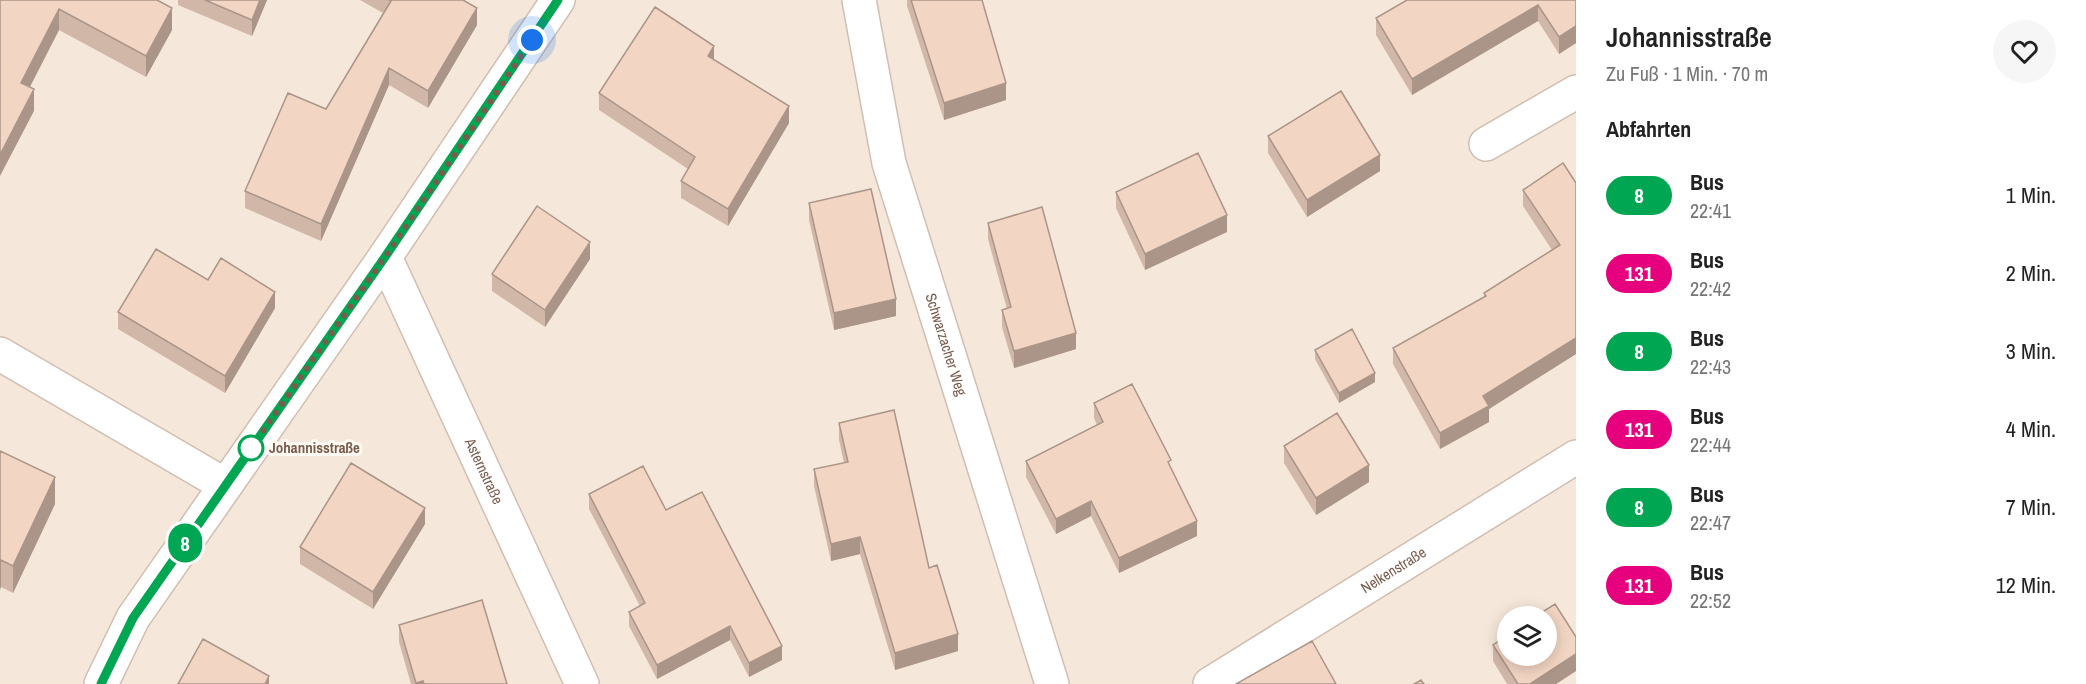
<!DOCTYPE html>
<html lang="de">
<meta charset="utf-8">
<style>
:root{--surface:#fff;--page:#f6f6f6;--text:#222;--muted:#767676}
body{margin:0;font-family:"Archivo Narrow",sans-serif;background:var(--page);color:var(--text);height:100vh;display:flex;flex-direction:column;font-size:22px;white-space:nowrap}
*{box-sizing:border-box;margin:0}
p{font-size:20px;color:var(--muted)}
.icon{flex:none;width:33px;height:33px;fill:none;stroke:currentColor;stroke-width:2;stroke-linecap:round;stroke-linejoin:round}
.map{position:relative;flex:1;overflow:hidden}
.drawer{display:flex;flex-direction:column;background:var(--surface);width:510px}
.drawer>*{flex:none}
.badge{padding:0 12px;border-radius:20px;font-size:21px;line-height:39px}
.buttons{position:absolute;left:1497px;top:606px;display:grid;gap:12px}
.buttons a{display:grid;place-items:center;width:60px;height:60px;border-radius:50%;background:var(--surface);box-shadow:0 3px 15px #0003;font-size:30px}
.you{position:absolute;width:30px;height:30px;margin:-15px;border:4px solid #fff;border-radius:50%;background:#1a73e8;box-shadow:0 0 0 9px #1a73e833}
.map>.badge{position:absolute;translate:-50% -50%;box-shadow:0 0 0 3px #fff}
h2{padding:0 30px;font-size:22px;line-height:54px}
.round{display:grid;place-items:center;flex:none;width:63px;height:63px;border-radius:32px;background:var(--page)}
.headline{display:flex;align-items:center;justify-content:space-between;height:102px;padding:0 30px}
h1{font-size:28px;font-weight:600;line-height:45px}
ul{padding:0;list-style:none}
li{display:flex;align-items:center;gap:18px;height:78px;padding:0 30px}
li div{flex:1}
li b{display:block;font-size:22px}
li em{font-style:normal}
li .badge{min-width:66px;font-weight:700;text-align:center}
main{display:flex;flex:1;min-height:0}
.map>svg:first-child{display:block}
.residential{fill:#f5e8da;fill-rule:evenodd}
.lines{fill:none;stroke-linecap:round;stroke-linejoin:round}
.minor-casing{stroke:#d1beb0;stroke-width:36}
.minor{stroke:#fff;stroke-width:33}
.wall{fill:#d1b7a8}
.shaded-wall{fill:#aa9588}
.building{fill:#f3d5c3;stroke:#aa9588;stroke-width:1.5}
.line-casing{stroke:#fff;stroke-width:14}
.line{stroke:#00a651;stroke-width:9}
.walk{stroke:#7a5c4d;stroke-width:6;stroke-dasharray:0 10.8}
.stop-dot{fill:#fff;stroke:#00a651;stroke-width:3}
.labels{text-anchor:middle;stroke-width:6;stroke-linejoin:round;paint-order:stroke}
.street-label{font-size:15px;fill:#7a5c4d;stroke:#fffaf3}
.stop-label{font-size:15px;font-weight:bold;fill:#7a5c4d;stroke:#fffaf3;text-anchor:start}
</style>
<main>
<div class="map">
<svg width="1576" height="684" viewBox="0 0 1576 684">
<rect width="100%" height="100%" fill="#fdf6ec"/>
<!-- residential -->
<path class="residential" d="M 0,0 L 1576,0 L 1576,684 L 0,684 ZM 1508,616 L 1546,616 L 1546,656 L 1508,656 Z"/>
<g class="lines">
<defs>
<g id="minor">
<path id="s1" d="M 859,0 L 889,163 L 1052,684"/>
<path d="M 1486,144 L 1576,92"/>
<path id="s2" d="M 385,257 L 582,684"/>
<path d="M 0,354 L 225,485"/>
<path d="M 101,684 L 133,618 L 385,257 L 558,0"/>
<path id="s3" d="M 1210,684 L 1576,457"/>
</g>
</defs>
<!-- minor casing -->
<use href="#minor" class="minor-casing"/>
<!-- minor -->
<use href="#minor" class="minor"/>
</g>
<!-- wall -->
<path class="wall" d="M 0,0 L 157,0 L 172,30 L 146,77 L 59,30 L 30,87 L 34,111 Z
M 178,0 L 267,0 L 252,36 L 178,5 Z
M 360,0 L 463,0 L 477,25 L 428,108 L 389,85 L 321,241 L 245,208 L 245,191 L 326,109 L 383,13 Z
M 907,0 L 982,0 L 1006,100 L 944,120 L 907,6 Z
M 1576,0 L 1576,43 L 1559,54 L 1538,21 L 1412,95 L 1376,35 L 1376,18 Z
M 714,60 L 789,123 L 728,226 L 681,198 L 681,181 L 688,169 L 599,110 L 599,93 Z
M 1268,136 L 1380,171 L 1307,217 L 1268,153 Z
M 1576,183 L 1576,354 L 1489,409 L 1489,422 L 1440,449 L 1393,364 L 1393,348 L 1484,297 L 1484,293 L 1552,250 L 1523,206 L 1523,190 Z
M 1116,192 L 1227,232 L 1145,270 L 1116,208 Z
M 809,203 L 896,316 L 834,330 L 809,220 Z
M 988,223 L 1076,349 L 1014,368 L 1002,327 L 1002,310 L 1007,309 L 988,239 Z
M 590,259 L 545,327 L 492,291 L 492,274 Z
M 208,280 L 275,308 L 225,393 L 118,329 L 118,312 Z
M 1315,350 L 1375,382 L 1339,403 L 1315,359 Z
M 1094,403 L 1171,469 L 1197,536 L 1119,573 L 1091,516 L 1056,534 L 1026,477 L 1026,461 L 1097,425 L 1094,418 Z
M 839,423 L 929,568 L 958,651 L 895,670 L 860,554 L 831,561 L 814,486 L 814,469 L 844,463 L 839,440 Z
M 1284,446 L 1369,482 L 1316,515 L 1284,463 Z
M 0,451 L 55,504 L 13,593 L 1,587 Z
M 589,494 L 666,510 L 782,660 L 749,677 L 730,640 L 657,679 L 629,626 L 629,612 L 640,606 L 589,509 Z
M 425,524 L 373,609 L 300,564 L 300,547 Z
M 399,625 L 507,684 L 411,684 L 399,642 Z
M 1576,637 L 1576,671 L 1556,684 L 1507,684 L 1493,661 L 1493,645 Z"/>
<!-- shaded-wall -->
<path class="shaded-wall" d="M 260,0 L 267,0 L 252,36 L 252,20 Z
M 1538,5 L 1538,21 L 1412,95 L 1412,79 Z
M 172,8 L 172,30 L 146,77 L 146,56 Z
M 477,8 L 477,25 L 428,108 L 428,91 Z
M 59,9 L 59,30 L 21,104 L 21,83 Z
M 1576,26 L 1576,43 L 1559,54 L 1559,37 Z
M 714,46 L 714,63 L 708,56 Z
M 389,68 L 389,85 L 321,241 L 321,224 Z
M 1006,83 L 1006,100 L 944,120 L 944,103 Z
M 34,89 L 34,111 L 0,176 L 0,155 Z
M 789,106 L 789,123 L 728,226 L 728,209 Z
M 1380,155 L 1380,171 L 1307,217 L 1307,200 Z
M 1227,215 L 1227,232 L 1145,270 L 1145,254 Z
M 590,242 L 590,259 L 545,327 L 545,310 Z
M 275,292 L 275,308 L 225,393 L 225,376 Z
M 896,299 L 896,316 L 834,330 L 834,313 Z
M 1076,333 L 1076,349 L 1014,368 L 1014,351 Z
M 1576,338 L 1576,354 L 1489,409 L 1489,422 L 1440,449 L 1440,433 L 1483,396 Z
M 1375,373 L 1375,382 L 1339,403 L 1339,393 Z
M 1369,465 L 1369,482 L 1316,515 L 1316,498 Z
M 55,477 L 55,504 L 13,593 L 13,566 Z
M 1091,501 L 1091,516 L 1056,534 L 1056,519 Z
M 425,508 L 425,524 L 373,609 L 373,592 Z
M 1197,521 L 1197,536 L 1119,573 L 1119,558 Z
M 860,537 L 860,554 L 831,561 L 831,544 Z
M 1,560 L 1,587 L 0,590 L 0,563 Z
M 730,626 L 730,640 L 657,679 L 657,665 Z
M 958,634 L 958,651 L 895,670 L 895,653 Z
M 782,646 L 782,660 L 749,677 L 749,663 Z
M 1576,654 L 1576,671 L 1556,684 L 1530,684 Z
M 269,676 L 269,684 L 265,684 Z
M 423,681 L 423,684 L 416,684 L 416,683 Z"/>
<!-- building -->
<path class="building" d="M 0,0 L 157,0 L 172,8 L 146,56 L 59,9 L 21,83 L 34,89 L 0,155 Z
M 205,0 L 260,0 L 252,20 Z
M 389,0 L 463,0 L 477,8 L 428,91 L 389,68 L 321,224 L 245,191 L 288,93 L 326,109 L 391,1 Z
M 911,0 L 982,0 L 1006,83 L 944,103 Z
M 1407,0 L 1576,0 L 1576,26 L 1559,37 L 1538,5 L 1412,79 L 1376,18 Z
M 655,7 L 714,46 L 708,56 L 789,106 L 728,209 L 681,181 L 695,157 L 599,93 Z
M 1341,91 L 1380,155 L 1307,200 L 1268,136 Z
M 1198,153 L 1227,215 L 1145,254 L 1116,192 Z
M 1563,163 L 1576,183 L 1576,338 L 1483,396 L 1489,406 L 1440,433 L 1393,348 L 1486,296 L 1484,293 L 1560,245 L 1523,190 Z
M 871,189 L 896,299 L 834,313 L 809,203 Z
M 537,206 L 590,242 L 545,310 L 492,274 Z
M 1042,207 L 1076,333 L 1014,351 L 1002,310 L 1011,307 L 988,223 Z
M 156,249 L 208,280 L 221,258 L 275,292 L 225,376 L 118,312 Z
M 1352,329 L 1375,373 L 1339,393 L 1315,350 Z
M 1132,384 L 1171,460 L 1168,462 L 1197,521 L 1119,558 L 1091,501 L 1056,519 L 1026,461 L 1103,422 L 1094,403 Z
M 894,410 L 929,568 L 937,565 L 958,634 L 895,653 L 860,537 L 831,544 L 814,469 L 848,462 L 839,423 Z
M 1337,413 L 1369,465 L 1316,498 L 1284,446 Z
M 0,451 L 55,477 L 13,566 L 1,560 L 0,563 Z
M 351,463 L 425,508 L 373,592 L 300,547 Z
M 643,466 L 666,510 L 702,492 L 782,646 L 749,663 L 730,626 L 657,665 L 629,612 L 645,603 L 589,494 Z
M 482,600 L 507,684 L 424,684 L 423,681 L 416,683 L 399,625 Z
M 1555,604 L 1576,637 L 1576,654 L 1530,684 L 1518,684 L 1493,645 L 1508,635 L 1508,656 L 1546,656 L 1546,616 L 1536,616 Z
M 203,639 L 269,676 L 265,684 L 178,684 Z
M 1312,641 L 1336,684 L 1236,684 Z
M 1421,680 L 1424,684 L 1414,684 Z"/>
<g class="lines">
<defs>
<path id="line" d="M 101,684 L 133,618 L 385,257 L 558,0"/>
</defs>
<!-- line casing -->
<use href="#line" class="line-casing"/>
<!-- line -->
<use href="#line" class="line"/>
<!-- walk -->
<path class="walk" d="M 251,448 L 385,257 L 532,40"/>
</g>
<!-- markers -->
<circle class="stop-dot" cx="251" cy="448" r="12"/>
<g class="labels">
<!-- street labels -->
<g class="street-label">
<text dy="5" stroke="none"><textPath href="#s1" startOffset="356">Schwarzacher Weg</textPath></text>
<text dy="5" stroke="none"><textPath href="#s2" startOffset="236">Asternstraße</textPath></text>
<text dy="5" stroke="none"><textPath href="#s3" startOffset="216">Nelkenstraße</textPath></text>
</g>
<!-- stop labels -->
<g class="stop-label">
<text x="269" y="453">Johannisstraße</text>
</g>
</g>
</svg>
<div class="buttons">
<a><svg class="icon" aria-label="layers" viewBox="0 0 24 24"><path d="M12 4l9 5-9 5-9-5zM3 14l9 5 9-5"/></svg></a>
</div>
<div class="you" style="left:532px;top:40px"></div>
<b class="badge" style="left:185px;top:543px;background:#00a651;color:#fff">8</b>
</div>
<section class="drawer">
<div class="headline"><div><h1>Johannisstraße</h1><p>Zu Fuß · 1 Min. · 70 m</p></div><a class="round"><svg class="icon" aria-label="heart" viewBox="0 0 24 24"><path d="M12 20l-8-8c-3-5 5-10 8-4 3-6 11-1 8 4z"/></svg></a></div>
<h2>Abfahrten</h2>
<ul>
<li><span class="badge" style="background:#00a651;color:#fff">8</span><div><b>Bus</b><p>22:41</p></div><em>1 Min.</em></li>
<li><span class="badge" style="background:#e6007e;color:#fff">131</span><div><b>Bus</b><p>22:42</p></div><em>2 Min.</em></li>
<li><span class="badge" style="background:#00a651;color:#fff">8</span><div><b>Bus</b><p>22:43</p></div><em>3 Min.</em></li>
<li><span class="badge" style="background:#e6007e;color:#fff">131</span><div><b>Bus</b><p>22:44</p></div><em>4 Min.</em></li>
<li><span class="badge" style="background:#00a651;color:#fff">8</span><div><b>Bus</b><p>22:47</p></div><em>7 Min.</em></li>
<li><span class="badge" style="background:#e6007e;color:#fff">131</span><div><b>Bus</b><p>22:52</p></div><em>12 Min.</em></li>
</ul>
</section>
</main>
